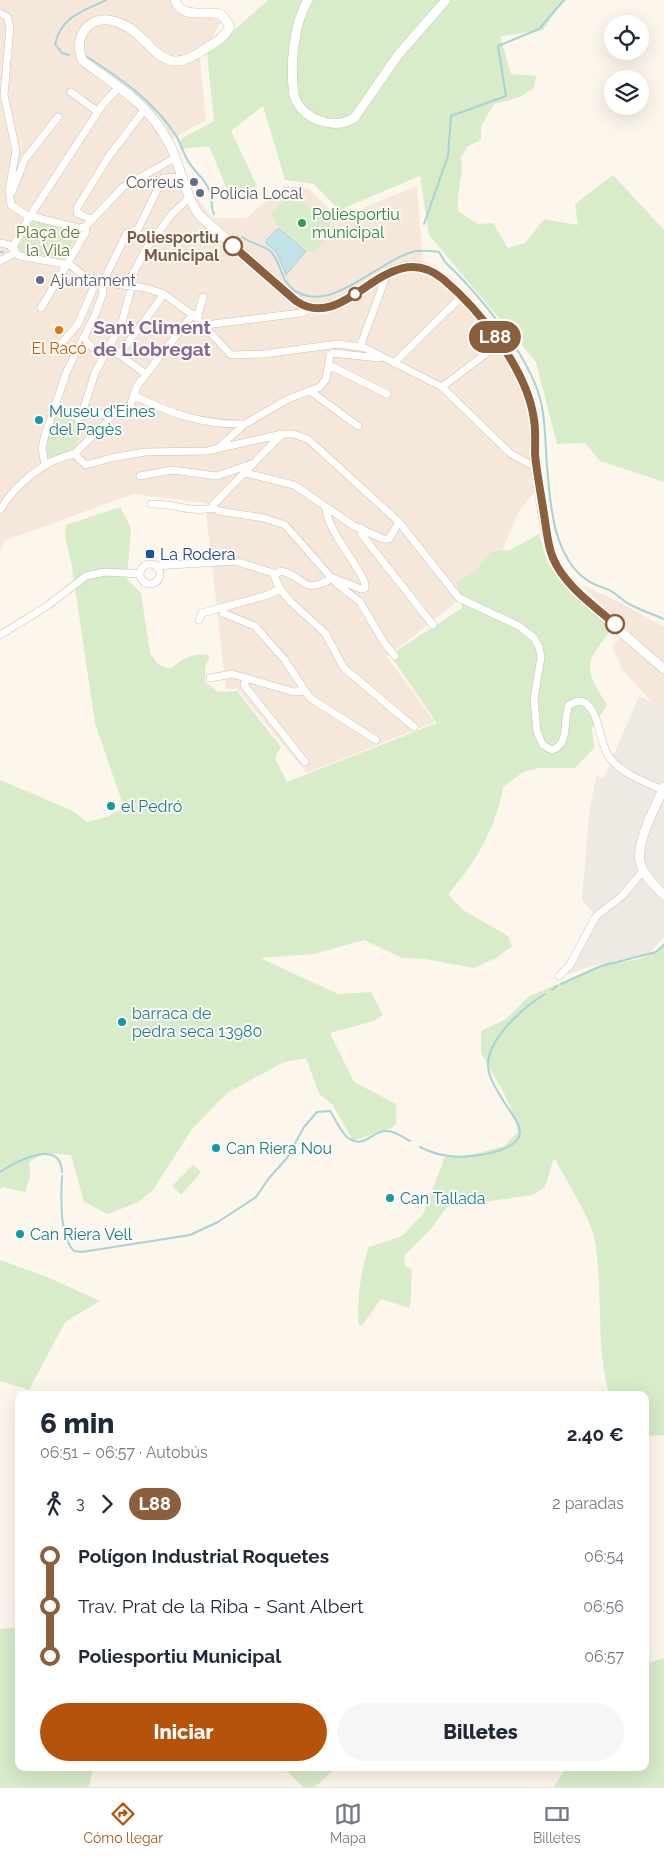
<!DOCTYPE html>
<html lang="es">
<meta charset="utf-8">
<style>
:root{--surface:#fff;--page:#f6f6f7;--text:#1f2937;--muted:#747a83;--line:#e0e1e3;--accent:#b45309}
body{margin:0;font-family:Raleway,sans-serif;background:var(--page);color:var(--text);height:100vh;display:flex;flex-direction:column;font-size:19px;white-space:nowrap}
*{box-sizing:border-box;margin:0}
p{font-size:16px;color:var(--muted)}
.icon{flex:none;width:28px;height:28px;fill:none;stroke:currentColor;stroke-width:2;stroke-linecap:round;stroke-linejoin:round}
.map{position:relative;flex:1;overflow:hidden}
.side{position:absolute;left:15px;top:1391px;width:634px;height:380px;display:flex;flex-direction:column;background:var(--surface);border-radius:10px;box-shadow:0 5px 20px #0002}
.side>*{flex:none}
.badge{padding:0 10px;border-radius:16px;font-size:18px;line-height:32px}
.controls{position:absolute;left:604px;top:15px;display:grid;gap:10px}
.controls a{display:grid;place-items:center;width:45px;height:45px;border-radius:50%;background:var(--surface);box-shadow:0 5px 20px #0002;font-size:25px}
.map>.badge{position:absolute;translate:-50% -50%;box-shadow:0 0 0 2px #fff}
.legs{display:flex;align-items:center;gap:8px;height:55px;padding:0 25px;font-size:16px}
.legs p{margin-inline-start:auto}
.headline{display:flex;align-items:center;justify-content:space-between;height:85px;padding:0 25px}
h1{font-size:28px;font-weight:800;line-height:38px}
.primary-button{display:flex;gap:10px;margin-top:auto;padding:10px 25px}
.primary-button a{flex:1;height:58px;border-radius:30px;background:var(--accent);color:#fff;font-size:20px;font-weight:800;line-height:58px;text-align:center}
.primary-button a+a{background:var(--page);color:var(--text)}
ul{padding:0 25px;list-style:none}
li{display:flex;align-items:center;gap:18px;height:50px;font-size:19px}
li i{display:grid;place-items:center;width:8px;height:100%;margin:0 6px;background:currentColor}
li i::after{content:'';width:12px;height:12px;margin:-6px;border:4px solid;border-radius:50%;background:var(--surface)}
li p{margin-inline-start:auto}
li:first-child i{background:linear-gradient(#0000 50%,currentColor 0)}
li:last-child i{background:linear-gradient(currentColor 50%,#0000 0)}
.tab-bar{display:flex;justify-content:space-around;align-items:center;height:70px;border-top:1px solid var(--line);background:var(--surface);font-size:14px;color:var(--muted)}
.tab-bar a{display:grid;justify-items:center;gap:2px}
.tab-bar .selected{color:var(--accent)}
.map>svg:first-child{display:block}
.residential{fill:#f5e8da}
.industrial{fill:#efe9e4}
.green{fill:#d8ecc9}
.water{fill:#bfe3e8;stroke:#a5d3da}
.lines{fill:none;stroke-linecap:round;stroke-linejoin:round}
.stream{stroke:#a5d3da;stroke-width:2}
.street-casing{stroke:#d1beb0;stroke-width:8}
.secondary-casing{stroke:#d6c0b0;stroke-width:10}
.street{stroke:#fff;stroke-width:7}
.secondary{stroke:#fff;stroke-width:9}
.line-1-casing{stroke:#fff;stroke-width:11}
.line-1{stroke:#8b5e3c;stroke-width:8}
.service-dot{fill:#5c6f8a;stroke:#fffaf3;stroke-width:2}
.leisure-dot{fill:#2e9e5b;stroke:#fffaf3;stroke-width:2}
.stop-1-dot{fill:#fff;stroke:#8b5e3c;stroke-width:2.5}
.food-dot{fill:#e8710a;stroke:#fffaf3;stroke-width:2}
.culture-dot{fill:#0f9aa8;stroke:#fffaf3;stroke-width:2}
.transit-dot{fill:#1a4fb4;stroke:#fffaf3;stroke-width:2}
.labels{text-anchor:middle;stroke-width:4;stroke-linejoin:round;paint-order:stroke}
.service-label{font-size:16px;fill:#4e5e75;stroke:#fffaf3;text-anchor:start}
.leisure-label{font-size:16px;fill:#27864d;stroke:#fffaf3;text-anchor:start}
.park-label{font-size:16px;fill:#537a41;stroke:#fffaf3}
.stop-label{font-size:16px;font-weight:bold;fill:#7a5c4d;stroke:#fffaf3;text-anchor:end}
.food-label{font-size:16px;fill:#c56008;stroke:#fffaf3}
.culture-label{font-size:16px;fill:#0d838f;stroke:#fffaf3;text-anchor:start}
.transit-label{font-size:16px;fill:#164399;stroke:#fffaf3;text-anchor:start}
.quarter-label{font-size:19px;font-weight:bold;fill:#846695;stroke:#fffaf3}
</style>
<div class="map">
<svg width="664" height="1787" viewBox="0 0 664 1787">
<rect width="100%" height="100%" fill="#fdf6ec"/>
<!-- residential -->
<path class="residential" d="M 0,0 L 171,0 L 221,22 L 200,59 L 206,120 L 172,139 L 194,195 L 213,218 L 246,218 L 285,186 L 309,189 L 338,218 L 417,186 L 423,262 L 444,273 L 495,326 L 522,370 L 537,406 L 543,482 L 519,511 L 493,573 L 387,657 L 435,722 L 307,773 L 237,689 L 226,689 L 205,503 L 133,494 L 4,541 L 0,551 Z
M 580,584 L 619,602 L 664,627 L 664,706 L 656,707 L 622,669 L 612,646 L 628,630 Z"/>
<!-- industrial -->
<path class="industrial" d="M 639,696 L 651,702 L 656,707 L 664,706 L 664,937 L 649,954 L 594,965 L 567,975 L 597,917 L 582,900 L 589,815 L 596,776 L 604,778 Z"/>
<!-- green -->
<path class="green" d="M 268,0 L 563,0 L 543,30 L 500,36 L 511,74 L 536,76 L 534,88 L 520,97 L 494,104 L 481,126 L 481,140 L 468,146 L 461,157 L 462,169 L 458,197 L 458,211 L 478,224 L 493,223 L 508,248 L 525,243 L 544,219 L 578,225 L 575,204 L 613,175 L 664,230 L 664,482 L 600,461 L 585,443 L 557,444 L 536,362 L 429,235 L 420,176 L 339,210 L 314,184 L 285,180 L 263,106 L 231,131 L 257,186 L 229,194 L 209,146 L 181,149 L 181,139 L 214,121 L 207,54 Z
M 290,192 L 330,224 L 330,234 L 313,254 L 274,222 L 276,220 L 270,216 Z
M 32,220 L 73,230 L 76,233 L 72,244 L 60,261 L 25,254 L 17,247 L 28,233 Z
M 58,413 L 75,420 L 78,447 L 53,458 L 47,456 C 44,445 50,421 58,413 Z
M 120,507 L 131,528 L 127,579 L 141,593 L 150,653 L 158,664 L 170,669 C 182,659 195,651 210,656 L 205,667 L 205,682 L 218,692 L 237,691 L 281,747 L 275,758 L 287,782 L 437,723 L 390,655 L 462,608 L 457,582 L 474,572 L 491,552 L 510,550 L 539,534 L 548,564 L 611,630 C 584,665 583,666 607,705 L 592,728 L 594,748 L 575,768 L 539,768 L 523,772 L 503,787 C 496,828 475,864 448,894 L 463,910 L 508,936 L 512,946 L 496,958 L 474,968 L 425,959 L 402,958 L 364,940 L 314,954 L 260,958 L 338,994 L 371,992 L 383,1015 L 374,1021 L 330,1033 L 354,1082 L 396,1104 L 396,1123 L 393,1127 L 353,1141 L 333,1105 L 319,1094 L 306,1058 L 284,1062 L 227,1093 L 192,1129 L 153,1190 L 138,1202 L 108,1214 L 84,1202 L 71,1155 L 46,1153 L 29,1162 L 30,1177 L 25,1192 L 2,1187 L 0,1189 L 0,780 L 73,811 L 87,822 L 106,817 L 124,808 L 95,723 L 71,561 L 65,537 L 66,525 Z
M 664,942 L 664,1435 L 645,1436 L 645,1395 L 609,1394 C 595,1342 604,1288 594,1236 C 591,1220 563,1174 554,1158 L 545,1187 L 533,1195 L 447,1207 L 431,1229 L 404,1256 L 405,1265 L 412,1270 C 410,1283 413,1296 409,1308 L 381,1299 L 362,1326 L 358,1323 C 358,1297 360,1272 369,1247 L 402,1236 L 423,1214 L 445,1157 L 471,1155 L 504,1146 L 518,1132 L 515,1118 L 503,1091 L 481,1053 L 481,1031 L 506,1019 L 528,997 L 608,962 C 628,962 652,960 664,942 Z
M 193,1165 L 201,1172 L 181,1195 L 172,1186 Z
M 0,1260 L 52,1279 L 100,1301 L 65,1322 L 29,1390 L 0,1381 Z
M 19,1627 L 19,1768 L 93,1768 L 89,1787 L 0,1787 L 0,1629 Z
M 664,1658 L 664,1787 L 554,1787 L 566,1768 L 645,1768 L 645,1664 Z
M 284,1768 L 336,1768 L 315,1787 L 303,1787 Z"/>
<!-- water -->
<path class="water" d="M 279,228 L 306,251 L 286,275 L 277,253 L 266,243 L 267,239 Z"/>
<g class="lines">
<!-- stream -->
<path class="stream" d="M 69,55 L 62,53 L 55,44 C 62,15 83,12 106,0
M 86,56 C 121,79 154,101 177,137 C 181,145 184,154 188,161 C 195,173 206,179 210,192 C 213,199 210,206 214,214
M 424,224 L 448,156 L 451,116 L 506,96 L 498,46 L 539,29 L 564,0
M 242,237 C 249,242 263,246 269,250 C 283,261 278,283 299,293 C 335,311 380,259 416,251 C 424,250 431,251 439,252 L 445,262 C 479,294 527,353 540,398 C 546,420 545,443 547,466 C 550,503 553,557 587,580 C 594,586 606,587 614,593 C 619,596 623,601 629,604 C 640,610 652,614 664,619
M 0,252 L 3,252
M 561,984 L 601,966 L 656,952 L 664,945
M 552,990 L 557,986
M 420,1147 C 428,1151 439,1155 449,1156 C 465,1159 518,1153 520,1133 C 520,1123 511,1113 506,1105 C 499,1093 488,1079 488,1064 C 489,1037 524,1007 545,994
M 0,1172 C 15,1162 61,1137 62,1172
M 62,1176 C 61,1196 59,1236 74,1251 L 82,1252 L 190,1235 L 218,1222 L 256,1197 L 269,1178 L 287,1158 L 304,1127 L 317,1112 L 330,1111 C 336,1120 340,1131 348,1138 C 364,1149 371,1132 385,1131 C 394,1130 402,1137 410,1141"/>
<defs>
<path id="street" d="M 0,13 L 7,17 L 10,27 L 4,95 L 16,150 L 9,191 L 11,205 L 26,215 L 78,228 L 85,227
M 71,92 L 98,112
M 12,192 L 25,159 L 58,117
M 91,219 L 77,213 L 77,208 L 109,156 L 145,109
M 0,243 L 9,245 L 15,250
M 13,247 L 28,219 L 103,104 L 119,87
M 15,253 L 20,256 L 70,265 L 91,281 L 146,288 L 164,294 L 197,318 L 231,355 L 264,354 L 338,344 L 365,348 L 442,387 L 511,454 L 537,468
M 0,261 L 15,253
M 102,284 L 127,233 L 138,229 L 163,178 L 182,177
M 127,285 L 146,249 L 171,215 L 190,197
M 41,308 L 86,232 L 85,227 L 123,187 L 175,158
M 197,318 L 203,297
M 205,325 L 301,313 L 313,307
M 83,338 L 93,348 L 105,354
M 109,347 L 146,374
M 360,347 L 387,274
M 76,353 L 61,344 L 78,324 L 96,282
M 119,355 L 164,294
M 394,363 L 462,296
M 329,365 L 387,394
M 442,387 L 500,343
M 310,391 L 358,426
M 135,396 C 171,414 204,425 245,424
M 55,409 L 78,418 L 81,416 L 95,373 L 122,322 L 132,285
M 85,409 L 111,417
M 282,434 L 213,505 L 214,508 L 219,511 L 264,518 L 285,525 L 336,583 L 360,602 L 385,644 L 395,656
M 218,448 L 245,424 L 288,399 L 320,387 L 326,379 L 330,355 L 332,353 L 379,358
M 74,454 L 86,465 L 111,458 L 145,452 L 207,451 L 282,434 L 293,434 L 308,439 L 399,522 L 459,598 L 519,626 L 534,638 L 539,647 L 541,657 L 534,699 L 537,732 L 543,745 L 552,750 C 571,743 562,720 569,705 L 578,701 L 584,702 C 601,713 598,742 610,758 C 622,774 645,782 663,790
M 74,454 L 105,424 L 116,409 L 130,406 L 137,386 L 193,314
M 45,466 L 42,448 L 45,435 L 67,371 L 95,315 L 103,293 L 102,284
M 245,473 L 294,485 L 354,526 L 383,539 L 389,539 L 399,522
M 140,476 L 172,470 L 217,476 L 251,464
M 151,504 C 174,503 189,513 214,508
M 0,510 C 15,485 45,459 74,454
M 361,528 L 362,535 L 433,625
M140 574a10 10 0 1 1 20 0a10 10 0 1 1-20 0Z
M 155,566 L 235,561 L 273,573 L 280,589 L 291,602 L 325,633 L 344,668 L 414,727
M 275,575 L 281,571 C 307,577 301,596 333,578 L 361,589 L 365,588 C 368,574 326,533 326,507
M 223,607 L 223,613 L 255,626 L 284,659 L 310,698 L 376,740
M 199,620 L 202,613 L 268,595 L 280,589
M 0,635 L 47,606 L 86,576 L 105,572 L 140,574
M 210,678 L 232,674 L 294,692 L 304,691
M 247,678 L 244,685 L 305,762
M 559,976 L 570,965 L 596,916 L 622,896 L 643,871"/>
<path id="secondary" d="M 175,0 C 183,20 204,10 221,14 L 230,26 C 226,37 214,43 205,49 C 157,83 155,35 117,22 C 91,12 71,36 83,61 C 118,87 149,104 170,145 C 181,168 185,195 200,216 L 300,304 C 348,325 386,249 428,269 C 451,280 470,304 485,323 C 505,350 526,379 533,412 C 536,425 534,439 535,453 C 537,477 545,541 554,561 C 570,593 635,643 664,669
M 308,0 C 293,25 290,67 294,95 C 300,119 337,132 355,117 L 398,55 L 446,0
M 664,787 C 656,807 632,847 642,868 C 646,878 656,887 664,895"/>
</defs>
<!-- street casing -->
<use href="#street" class="street-casing"/>
<!-- secondary casing -->
<use href="#secondary" class="secondary-casing"/>
<!-- street -->
<use href="#street" class="street"/>
<!-- secondary -->
<use href="#secondary" class="secondary"/>
</g>
<g class="lines">
<defs>
<path id="line-1" d="M 233,246 L 296,301 C 347,336 387,233 443,279 C 480,310 528,371 534,420 C 536,431 535,443 535,454 C 537,476 542,499 545,521 C 547,533 548,547 553,558 C 564,585 594,606 615,624"/>
</defs>
<!-- line-1 casing -->
<use href="#line-1" class="line-1-casing"/>
<!-- line-1 -->
<use href="#line-1" class="line-1"/>
</g>
<!-- markers -->
<g class="service-dot">
<circle cx="194" cy="182" r="5"/>
<circle cx="200" cy="193" r="5"/>
<circle cx="40" cy="280" r="5"/>
</g>
<circle class="leisure-dot" cx="302" cy="223" r="5"/>
<g class="stop-1-dot">
<circle cx="233" cy="246" r="9"/>
<circle cx="355" cy="294" r="6"/>
<circle cx="615" cy="624" r="9"/>
</g>
<circle class="food-dot" cx="59" cy="330" r="5"/>
<g class="culture-dot">
<circle cx="39" cy="420" r="5"/>
<circle cx="111" cy="806" r="5"/>
<circle cx="122" cy="1022" r="5"/>
<circle cx="216" cy="1148" r="5"/>
<circle cx="390" cy="1198" r="5"/>
<circle cx="20" cy="1234" r="5"/>
</g>
<rect class="transit-dot" x="145" y="549" width="10" height="10" rx="2.5"/>
<g class="labels">
<!-- service labels -->
<g class="service-label">
<text x="184" y="188" text-anchor="end">Correus</text>
<text x="210" y="199">Policia Local</text>
<text x="50" y="286">Ajuntament</text>
</g>
<!-- leisure labels -->
<g class="leisure-label">
<text x="312" y="220">Poliesportiu<tspan x="312" dy="18">municipal</tspan></text>
</g>
<!-- park labels -->
<g class="park-label">
<text x="48" y="238">Plaça de<tspan x="48" dy="18">la Vila</tspan></text>
</g>
<!-- stop labels -->
<g class="stop-label">
<text x="219" y="243">Poliesportiu<tspan x="219" dy="18">Municipal</tspan></text>
</g>
<!-- food labels -->
<g class="food-label">
<text x="59" y="354">El Racó</text>
</g>
<!-- culture labels -->
<g class="culture-label">
<text x="49" y="417">Museu d’Eines<tspan x="49" dy="18">del Pagès</tspan></text>
<text x="121" y="812">el Pedró</text>
<text x="132" y="1019">barraca de<tspan x="132" dy="18">pedra seca 13980</tspan></text>
<text x="226" y="1154">Can Riera Nou</text>
<text x="400" y="1204">Can Tallada</text>
<text x="30" y="1240">Can Riera Vell</text>
</g>
<!-- transit labels -->
<g class="transit-label">
<text x="160" y="560">La Rodera</text>
</g>
<!-- quarter labels -->
<g class="quarter-label">
<text x="152" y="334">Sant Climent<tspan x="152" dy="22">de Llobregat</tspan></text>
</g>
</g>
</svg>
<div class="controls">
<a><svg class="icon" aria-label="locate" viewBox="0 0 24 24"><circle cx="12" cy="12" r="6"/><path d="M12 2v4M12 18v4M2 12h4M18 12h4"/></svg></a>
<a><svg class="icon" aria-label="layers" viewBox="0 0 24 24"><path d="M12 4l9 5-9 5-9-5zM3 14l9 5 9-5"/></svg></a>
</div>
<b class="badge" style="left:495px;top:337px;background:#8b5e3c;color:#fff">L88</b>
<section class="side">
<div class="headline"><div><h1>6 min</h1><p>06:51 – 06:57 · Autobús</p></div><b>2.40 €</b></div>
<div class="legs"><svg class="icon" aria-label="walk" viewBox="0 0 24 24"><circle cx="13" cy="4" r="2"/><path d="M13 8l-2 6 4 7M11 14l-3 7M7 12l3-4h3l4 4"/></svg>3<svg class="icon" aria-label="forward" viewBox="0 0 24 24"><path d="M9 5l7 7-7 7"/></svg><b class="badge" style="background:#8b5e3c;color:#fff">L88</b><p>2 paradas</p></div>
<ul>
<li><i style="color:#8b5e3c"></i><b>Polígon Industrial Roquetes</b><p>06:54</p></li>
<li><i style="color:#8b5e3c"></i><span>Trav. Prat de la Riba - Sant Albert</span><p>06:56</p></li>
<li><i style="color:#8b5e3c"></i><b>Poliesportiu Municipal</b><p>06:57</p></li>
</ul>
<div class="primary-button"><a>Iniciar</a><a>Billetes</a></div>
</section>
</div>
<nav class="tab-bar">
<a class="selected"><svg class="icon" aria-label="directions" viewBox="0 0 24 24"><path d="M12 3l9 9-9 9-9-9zM9 14v-3h6M13 9l2 2-2 2"/></svg>Cómo llegar</a>
<a><svg class="icon" aria-label="map" viewBox="0 0 24 24"><path d="M3 6l6-2 6 2 6-2v14l-6 2-6-2-6 2zM9 4v14M15 6v14"/></svg>Mapa</a>
<a><svg class="icon" aria-label="tickets" viewBox="0 0 24 24"><path d="M3 7h18v10H3zM15 7v10"/></svg>Billetes</a>
</nav>
